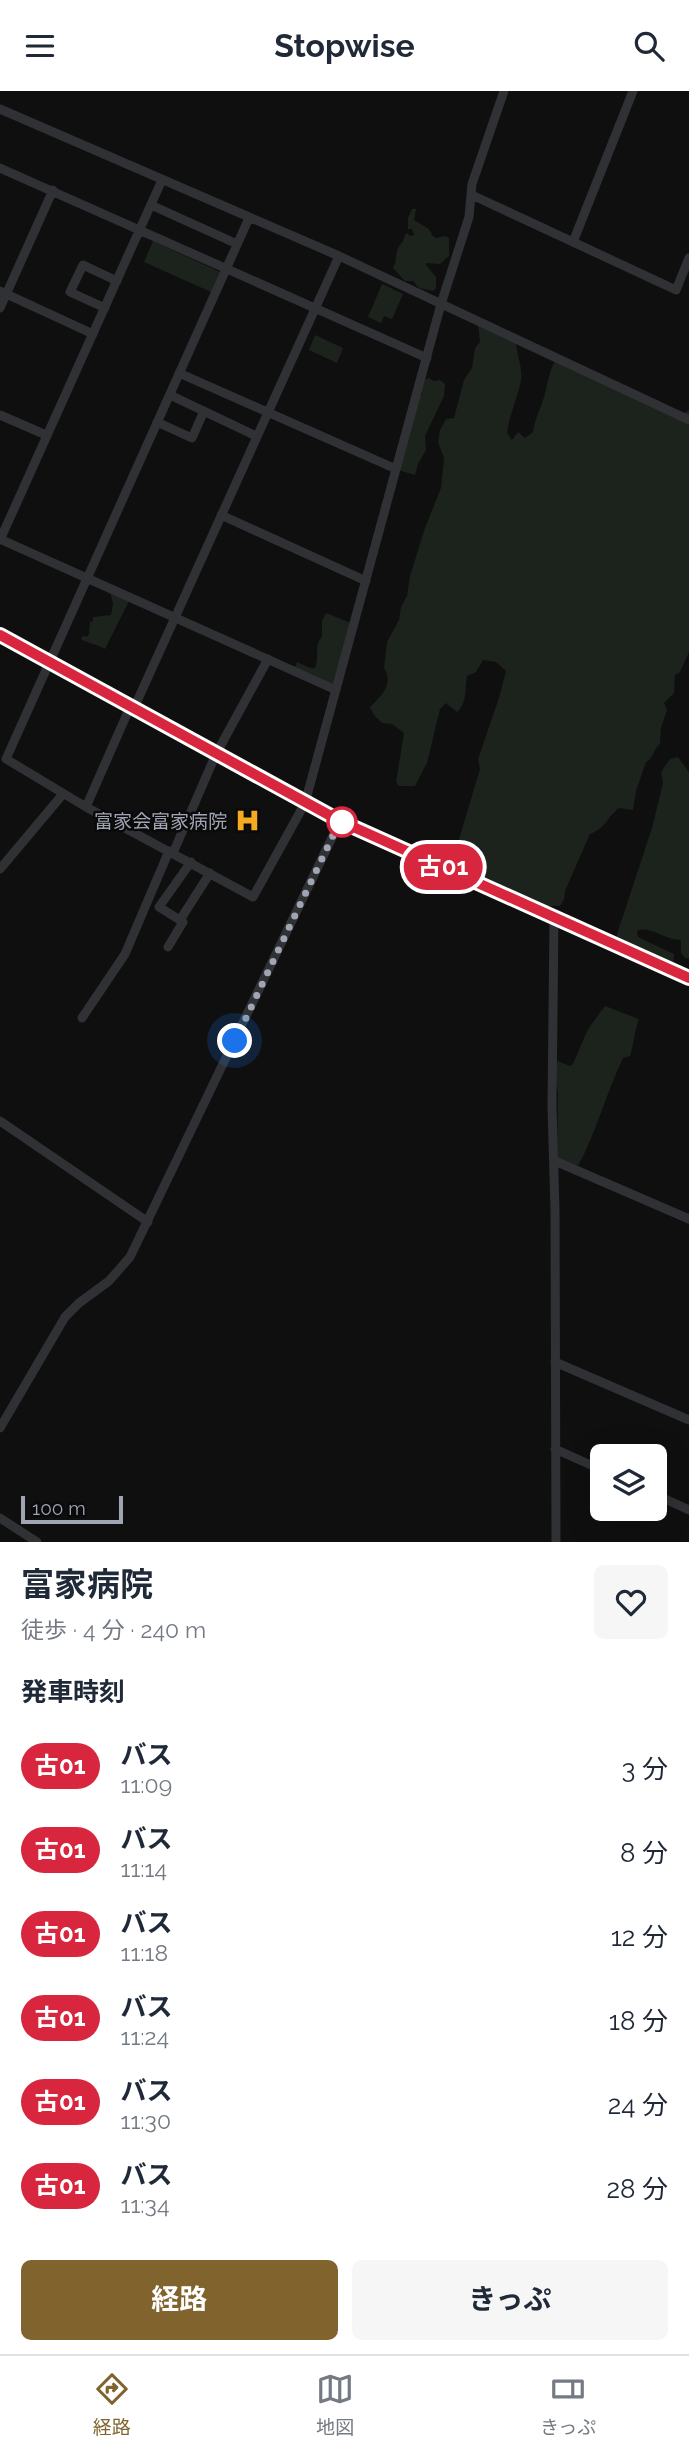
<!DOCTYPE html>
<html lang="ja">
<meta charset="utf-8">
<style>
:root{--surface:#fff;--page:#f6f6f7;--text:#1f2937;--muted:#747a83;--line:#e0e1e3;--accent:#80632d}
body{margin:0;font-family:Raleway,"Noto Sans JP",sans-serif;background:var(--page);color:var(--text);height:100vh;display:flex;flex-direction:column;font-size:26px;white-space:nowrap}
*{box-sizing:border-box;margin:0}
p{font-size:23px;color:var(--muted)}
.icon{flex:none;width:38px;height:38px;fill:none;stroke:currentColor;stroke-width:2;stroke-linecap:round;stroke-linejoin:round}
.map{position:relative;height:1451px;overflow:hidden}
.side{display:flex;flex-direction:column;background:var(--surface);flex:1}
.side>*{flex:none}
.badge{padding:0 14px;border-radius:23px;font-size:24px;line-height:46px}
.controls{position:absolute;left:590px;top:1353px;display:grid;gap:14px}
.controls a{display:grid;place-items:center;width:77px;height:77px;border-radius:10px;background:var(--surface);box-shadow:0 7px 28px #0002;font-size:35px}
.scale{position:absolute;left:21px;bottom:18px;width:102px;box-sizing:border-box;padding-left:7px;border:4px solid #9fa5b2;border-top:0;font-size:19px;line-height:24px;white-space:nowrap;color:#9fa5b2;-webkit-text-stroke:5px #0a0a0b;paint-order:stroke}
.you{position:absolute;width:35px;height:35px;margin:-18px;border:5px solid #fff;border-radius:50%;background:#1a73e8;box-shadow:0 0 0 10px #1a73e833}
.map>.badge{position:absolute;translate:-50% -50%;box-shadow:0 0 0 4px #fff}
h2{padding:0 21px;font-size:26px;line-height:63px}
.round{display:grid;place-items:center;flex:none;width:74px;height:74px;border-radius:10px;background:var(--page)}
.overview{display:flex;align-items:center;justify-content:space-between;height:119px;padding:0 21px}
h1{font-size:33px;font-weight:700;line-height:52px}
.cta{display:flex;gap:14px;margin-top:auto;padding:14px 21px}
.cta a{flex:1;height:80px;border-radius:10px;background:var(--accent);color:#fff;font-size:28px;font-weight:700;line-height:80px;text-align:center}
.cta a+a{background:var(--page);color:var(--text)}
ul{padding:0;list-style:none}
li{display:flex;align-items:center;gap:21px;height:84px;padding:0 21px}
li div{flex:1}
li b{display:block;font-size:26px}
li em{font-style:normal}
li .badge{min-width:77px;font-weight:700;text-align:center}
header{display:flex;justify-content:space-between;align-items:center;height:91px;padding:0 21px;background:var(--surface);font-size:32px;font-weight:700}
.tab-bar{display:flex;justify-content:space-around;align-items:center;height:98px;border-top:2px solid var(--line);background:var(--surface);font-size:19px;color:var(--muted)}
.tab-bar a{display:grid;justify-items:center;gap:4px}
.tab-bar .current{color:var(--accent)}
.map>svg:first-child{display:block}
.green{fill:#1b231c}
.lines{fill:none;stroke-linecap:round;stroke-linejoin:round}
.minor{stroke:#303135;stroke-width:9}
.major{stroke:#4c4e54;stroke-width:10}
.line-casing{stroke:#fff;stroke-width:16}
.line{stroke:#d7263d;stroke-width:10}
.walk{stroke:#9fa5b2;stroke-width:7;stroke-dasharray:0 12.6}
.stop-dot{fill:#fff;stroke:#d7263d;stroke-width:3.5}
.labels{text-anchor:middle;stroke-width:5;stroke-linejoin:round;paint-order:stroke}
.poi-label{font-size:19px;fill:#9fa5b2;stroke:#0a0a0b;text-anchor:end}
</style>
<header><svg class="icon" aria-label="menu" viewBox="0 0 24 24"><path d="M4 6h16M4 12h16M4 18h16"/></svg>Stopwise<svg class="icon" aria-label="search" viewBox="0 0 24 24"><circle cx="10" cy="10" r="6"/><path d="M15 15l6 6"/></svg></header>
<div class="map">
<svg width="689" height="1451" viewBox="0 0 689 1451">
<rect width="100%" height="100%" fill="#0f0f10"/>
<!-- green -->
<path class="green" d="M 412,118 L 416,118 L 414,129 C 420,134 431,136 432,144 L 436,147 L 445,145 L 449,147 L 449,165 L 440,173 L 426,172 L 426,174 L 436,186 L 436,197 L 433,200 L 419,197 L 413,190 L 405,190 L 393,177 C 397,171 395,164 398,157 C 401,152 404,151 405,144 L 407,142 L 410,145 L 414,144 L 412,138 L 408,138 L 408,127 Z
M 153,150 L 220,181 L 211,201 L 144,171 Z
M 382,193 L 403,203 L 392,228 L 384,225 L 381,232 L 368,226 Z
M 478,232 L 516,250 C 516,263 523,275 521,289 C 518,306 509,325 507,342 L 512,349 L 518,341 L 525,347 L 533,341 C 535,327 541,317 545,303 C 548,291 549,281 555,270 L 683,323 L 689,319 L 689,561 L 680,581 L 675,584 L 674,602 L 664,612 L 667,619 L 661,637 L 660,653 C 653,658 655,666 646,671 L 636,700 L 633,719 L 619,717 C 606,727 607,736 590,743 L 565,800 L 564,808 L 560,815 L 537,815 L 483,789 L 475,775 L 455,769 L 454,765 L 480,678 L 478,668 L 499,607 L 506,580 L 496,571 L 483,569 L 476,581 L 467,585 C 465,597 467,613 457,621 L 446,612 L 440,618 L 427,672 L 415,695 L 399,695 L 396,691 L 404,642 L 392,633 L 382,632 L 374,624 L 370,616 C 382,605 394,592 384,577 L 387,551 L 399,529 L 401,516 L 407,505 L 410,485 L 425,437 L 441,397 L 444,367 L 438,351 L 440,339 L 446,328 L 454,327 L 464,289 L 472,277 L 475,257 L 480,251 Z
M 315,244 L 343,257 L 337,272 L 309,259 Z
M 429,287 L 434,290 L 440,289 L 445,293 L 444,305 L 425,345 L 426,359 L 418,373 L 415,384 L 398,379 L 417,310 L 422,303 L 420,300 L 422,290 Z
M 110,500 L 129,510 L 105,558 C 99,554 85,551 81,548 L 83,545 L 87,546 L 89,543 L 90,531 L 93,530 L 93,526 L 111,524 L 113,513 Z
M 326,522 L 351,532 L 335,592 L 327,593 L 316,588 L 314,584 L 295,577 L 297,571 L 310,577 L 315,577 C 320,566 313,554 322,546 L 322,530 Z
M 678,666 L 689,681 L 689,867 L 685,867 L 681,862 L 681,849 C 663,849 650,834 637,840 L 638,846 L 674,863 L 673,873 L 670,875 L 623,854 L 617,849 L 617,843 L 652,737 L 663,692 L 661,681 L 670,668 Z
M 605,915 L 639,928 C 634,941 634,953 630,965 L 623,967 C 606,1002 597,1040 578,1075 L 557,1068 L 558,1003 L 555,976 L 558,970 L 570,975 L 573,973 L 588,938 Z"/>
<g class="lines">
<!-- minor -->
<path class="minor" d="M 0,18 L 339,165 L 689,329
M 0,77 L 427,267
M 472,104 L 676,199 L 689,167
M 151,114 L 237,153
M 249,127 L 6,668 L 86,716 L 253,806 L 305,712 L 441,213 L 469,126 L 472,93 L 504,0
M 573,151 L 633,0
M 0,200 L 93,243
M 0,217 L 53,99
M 105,217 L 70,201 L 83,174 L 117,190
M 179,282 L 396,378
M 170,304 L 256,345
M 0,324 L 46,344
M 157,331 L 192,347 L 204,320
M 221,424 L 366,490
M 0,448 L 336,599
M 0,449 L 162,89
M 134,617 L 339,165
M 86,716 L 130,616
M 173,762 L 216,663 L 268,568
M 0,778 L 63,703
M 554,826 L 552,1015 L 555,1119 L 556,1451
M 180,829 L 210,782
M 168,856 L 183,831 L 159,816 L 191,771
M 82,927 L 125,863 L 169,760
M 0,1030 L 148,1131
M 555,1070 L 689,1128
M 555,1271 L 689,1329
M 0,1337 L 65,1226 L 79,1212 L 109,1190 L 130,1166 L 340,730
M 555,1358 L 602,1379
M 654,1403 L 689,1419
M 0,1427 L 37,1451"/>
<!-- major -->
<path class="major" d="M 0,544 L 340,730 L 689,887"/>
</g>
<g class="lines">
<defs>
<path id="line" d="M 0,544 L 340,730 L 689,887"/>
</defs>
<!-- line casing -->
<use href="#line" class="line-casing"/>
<!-- line -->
<use href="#line" class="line"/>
<!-- walk -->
<path class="walk" d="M 235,950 L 340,730 L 342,731"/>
</g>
<!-- icons -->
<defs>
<symbol id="hospital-bare" viewBox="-9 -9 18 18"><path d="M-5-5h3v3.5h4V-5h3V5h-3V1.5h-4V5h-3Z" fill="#f6aa21" stroke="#0a0a0b" stroke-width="2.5" paint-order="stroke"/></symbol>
</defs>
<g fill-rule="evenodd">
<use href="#hospital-bare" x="230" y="712" width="35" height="35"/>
</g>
<!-- markers -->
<circle class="stop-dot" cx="342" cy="731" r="14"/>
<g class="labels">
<!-- poi labels -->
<g class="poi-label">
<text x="227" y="737">富家会富家病院</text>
</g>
</g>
</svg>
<div class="controls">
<a><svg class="icon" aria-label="layers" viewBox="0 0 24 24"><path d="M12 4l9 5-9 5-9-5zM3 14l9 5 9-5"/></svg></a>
</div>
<div class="scale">100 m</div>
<div class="you" style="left:235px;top:950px"></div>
<b class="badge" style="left:443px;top:776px;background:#d7263d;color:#fff">古01</b>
</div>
<section class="side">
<div class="overview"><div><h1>富家病院</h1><p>徒歩 · 4 分 · 240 m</p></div><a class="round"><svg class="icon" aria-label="heart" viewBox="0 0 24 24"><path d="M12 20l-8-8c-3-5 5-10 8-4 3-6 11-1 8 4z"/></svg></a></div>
<h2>発車時刻</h2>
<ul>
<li><span class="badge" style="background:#d7263d;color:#fff">古01</span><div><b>バス</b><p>11:09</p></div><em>3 分</em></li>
<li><span class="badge" style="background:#d7263d;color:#fff">古01</span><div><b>バス</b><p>11:14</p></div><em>8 分</em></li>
<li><span class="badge" style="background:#d7263d;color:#fff">古01</span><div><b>バス</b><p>11:18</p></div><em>12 分</em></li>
<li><span class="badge" style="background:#d7263d;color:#fff">古01</span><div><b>バス</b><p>11:24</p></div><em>18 分</em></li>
<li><span class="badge" style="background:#d7263d;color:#fff">古01</span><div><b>バス</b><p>11:30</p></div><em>24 分</em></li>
<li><span class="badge" style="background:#d7263d;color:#fff">古01</span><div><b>バス</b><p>11:34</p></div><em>28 分</em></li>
</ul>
<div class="cta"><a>経路</a><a>きっぷ</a></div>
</section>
<nav class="tab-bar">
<a class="current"><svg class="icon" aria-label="directions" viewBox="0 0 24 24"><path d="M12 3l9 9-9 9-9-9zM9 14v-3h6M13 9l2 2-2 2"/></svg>経路</a>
<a><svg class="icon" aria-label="map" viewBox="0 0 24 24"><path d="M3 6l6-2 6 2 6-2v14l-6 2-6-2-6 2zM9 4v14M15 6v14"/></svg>地図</a>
<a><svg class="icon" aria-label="tickets" viewBox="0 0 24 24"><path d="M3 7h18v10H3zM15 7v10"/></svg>きっぷ</a>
</nav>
